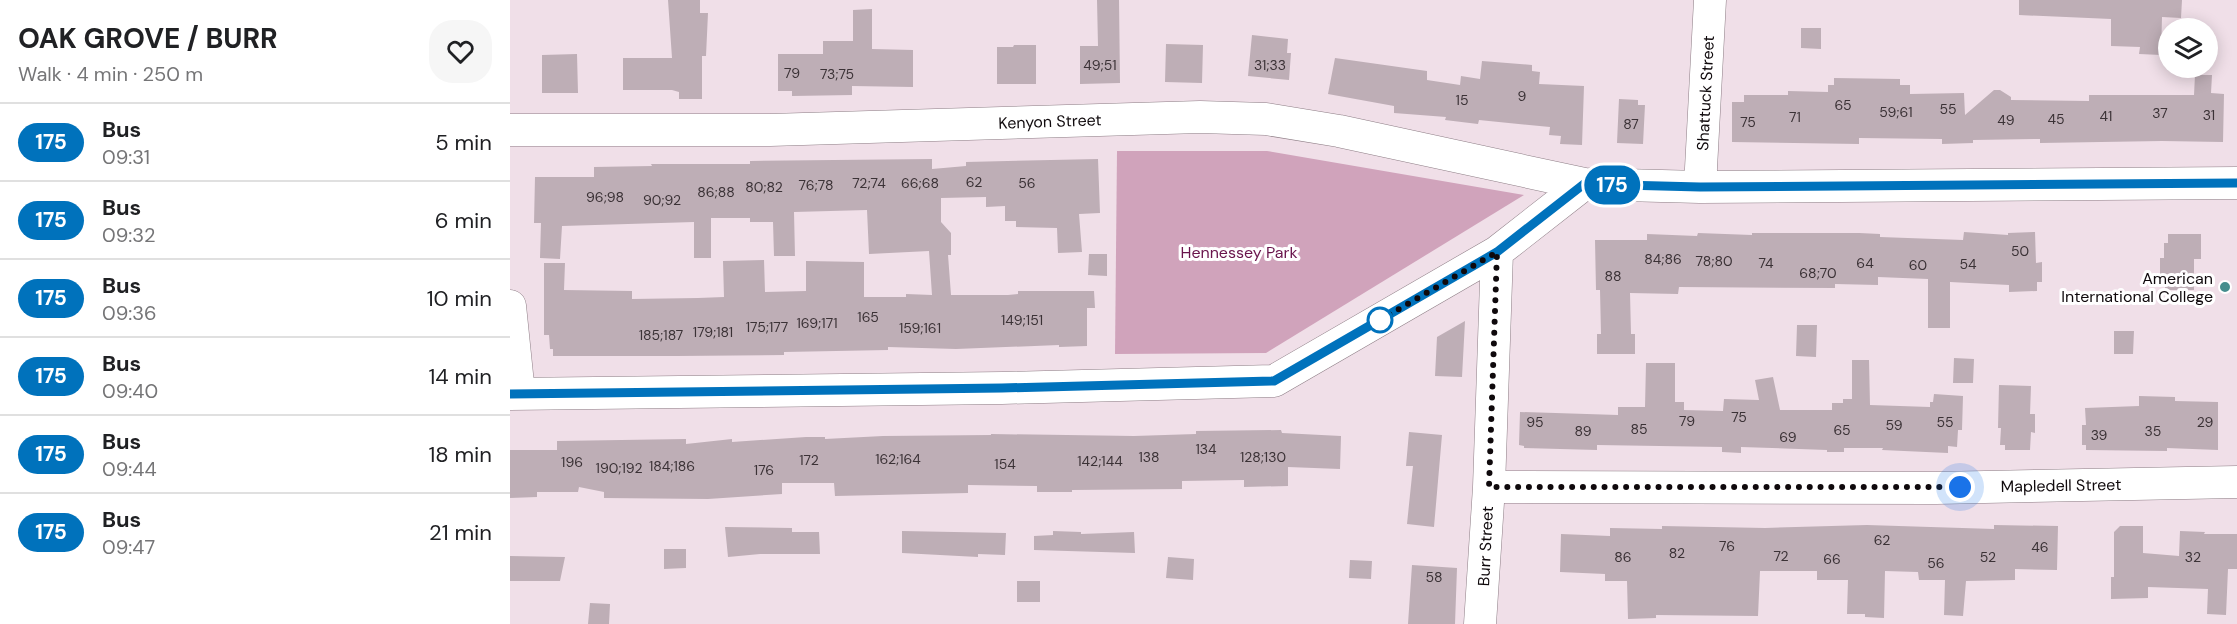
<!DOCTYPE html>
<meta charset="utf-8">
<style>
:root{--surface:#fff;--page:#f6f6f6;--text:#202124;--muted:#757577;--line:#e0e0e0}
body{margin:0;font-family:"DM Sans",sans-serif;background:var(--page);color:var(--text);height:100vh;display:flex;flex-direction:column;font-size:22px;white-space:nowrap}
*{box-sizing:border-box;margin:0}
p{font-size:20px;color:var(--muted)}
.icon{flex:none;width:33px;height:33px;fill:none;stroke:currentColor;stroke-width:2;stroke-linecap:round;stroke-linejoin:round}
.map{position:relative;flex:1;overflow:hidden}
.side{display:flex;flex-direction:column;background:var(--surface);width:510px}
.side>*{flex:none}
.badge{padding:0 12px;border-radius:20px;font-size:21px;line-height:39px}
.controls{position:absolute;left:1648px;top:18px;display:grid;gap:12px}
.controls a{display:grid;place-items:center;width:60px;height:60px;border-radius:50%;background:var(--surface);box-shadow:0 3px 15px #0003;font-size:30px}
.you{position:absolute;width:30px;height:30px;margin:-15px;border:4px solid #fff;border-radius:50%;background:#1a73e8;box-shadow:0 0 0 9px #1a73e833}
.map>.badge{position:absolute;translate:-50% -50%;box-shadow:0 0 0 3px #fff}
.round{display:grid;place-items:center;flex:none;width:63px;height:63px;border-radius:24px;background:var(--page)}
.overview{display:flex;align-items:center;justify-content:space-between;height:102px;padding:0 18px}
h1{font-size:28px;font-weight:700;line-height:45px}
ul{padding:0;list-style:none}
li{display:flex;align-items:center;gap:18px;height:78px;padding:0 18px;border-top:2px solid var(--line)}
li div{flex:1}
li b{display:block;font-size:22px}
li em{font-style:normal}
li .badge{min-width:66px;font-weight:700;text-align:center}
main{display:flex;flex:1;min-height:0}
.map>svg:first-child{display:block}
.green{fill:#d0a3bb}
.building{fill:#beaeb6}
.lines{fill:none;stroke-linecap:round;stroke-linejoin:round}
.minor-casing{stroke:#8d7d85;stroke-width:33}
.minor{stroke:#fff;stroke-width:32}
.line-casing{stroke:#fff;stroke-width:14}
.line{stroke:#0072bc;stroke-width:9}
.walk{stroke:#0f090c;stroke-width:6;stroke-dasharray:0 10.8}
.poi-dot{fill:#458d8d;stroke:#fff;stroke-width:2}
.stop-dot{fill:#fff;stroke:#0072bc;stroke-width:3}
.labels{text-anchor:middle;stroke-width:6;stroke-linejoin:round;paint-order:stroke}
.number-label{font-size:14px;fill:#3b3236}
.street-label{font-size:16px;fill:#0f090c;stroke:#fff}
.park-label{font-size:16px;fill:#69144c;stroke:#fff}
.poi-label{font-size:16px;fill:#0f090c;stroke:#fff;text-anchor:end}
</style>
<main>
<section class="side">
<div class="overview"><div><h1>OAK GROVE / BURR</h1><p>Walk · 4 min · 250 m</p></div><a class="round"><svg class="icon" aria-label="heart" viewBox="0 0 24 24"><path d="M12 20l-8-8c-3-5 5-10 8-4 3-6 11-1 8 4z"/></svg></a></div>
<ul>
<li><span class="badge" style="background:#0072bc;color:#fff">175</span><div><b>Bus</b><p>09:31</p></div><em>5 min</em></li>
<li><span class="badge" style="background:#0072bc;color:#fff">175</span><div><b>Bus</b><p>09:32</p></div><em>6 min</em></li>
<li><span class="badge" style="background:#0072bc;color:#fff">175</span><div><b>Bus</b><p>09:36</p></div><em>10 min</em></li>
<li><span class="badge" style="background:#0072bc;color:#fff">175</span><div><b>Bus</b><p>09:40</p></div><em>14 min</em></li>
<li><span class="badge" style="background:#0072bc;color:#fff">175</span><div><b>Bus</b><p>09:44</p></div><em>18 min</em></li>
<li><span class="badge" style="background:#0072bc;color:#fff">175</span><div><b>Bus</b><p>09:47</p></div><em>21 min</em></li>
</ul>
</section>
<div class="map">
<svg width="1727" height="624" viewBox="0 0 1727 624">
<rect width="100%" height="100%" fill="#f0dfe8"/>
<!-- green -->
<path class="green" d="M 607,151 L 757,151 L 1014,195 L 756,353 L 605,354 Z"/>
<!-- building -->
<path class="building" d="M 158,0 L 190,0 L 190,13 L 198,13 L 196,56 L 192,56 L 192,99 L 169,99 L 169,92 L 162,90 L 113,90 L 113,58 L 162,58 Z
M 587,0 L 609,0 L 610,83 L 570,84 L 570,46 L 588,46 Z
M 1509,0 L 1672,0 L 1671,18 L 1652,17 L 1651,55 L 1629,54 L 1630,47 L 1601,46 L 1601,19 L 1509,15 Z
M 362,9 L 362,49 L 403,50 L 403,87 L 342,86 L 342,95 L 282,96 L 282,91 L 268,91 L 268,54 L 313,54 L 313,41 L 343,41 L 343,10 Z
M 1291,28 L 1311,28 L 1311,49 L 1291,48 Z
M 742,35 L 778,39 L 777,53 L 781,53 L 779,80 L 738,76 Z
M 656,44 L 693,45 L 692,83 L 655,82 Z
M 504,45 L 526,45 L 526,84 L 487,84 L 487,47 L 503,47 Z
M 67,54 L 68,93 L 32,93 L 32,55 Z
M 825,58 L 917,71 L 917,80 L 950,85 L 951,76 L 970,79 L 972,61 L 1022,65 L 1022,71 L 1030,72 L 1029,84 L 1074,86 L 1072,145 L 1050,144 L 1051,136 L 1039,135 L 1040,127 L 969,120 L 968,124 L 935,120 L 936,117 L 884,113 L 884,106 L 818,94 Z
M 1685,75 L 1702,75 L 1701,93 L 1714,94 L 1713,142 L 1652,141 L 1530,143 L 1530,139 L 1463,140 L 1463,143 L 1432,144 L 1432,139 L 1349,138 L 1349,144 L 1222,142 L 1222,102 L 1234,102 L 1234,95 L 1278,95 L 1278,91 L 1318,92 L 1318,85 L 1324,85 L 1324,78 L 1390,79 L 1390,85 L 1400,85 L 1400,94 L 1454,93 L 1455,115 L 1484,90 L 1490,90 L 1501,97 L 1501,100 L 1579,101 L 1579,95 L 1684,95 Z
M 1109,99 L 1128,100 L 1128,105 L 1135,105 L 1133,144 L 1107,143 Z
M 422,159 L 422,169 L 456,166 L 456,162 L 588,159 L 590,213 L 569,214 L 572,252 L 548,253 L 547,228 L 506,227 L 506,221 L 495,221 L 495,206 L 476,207 L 476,197 L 431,198 L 431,222 L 441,233 L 441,255 L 438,255 L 441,295 L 498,295 L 508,294 L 508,291 L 584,291 L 585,308 L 577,308 L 577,346 L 549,347 L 549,345 L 446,349 L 378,347 L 378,350 L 274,352 L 274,355 L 166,356 L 43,356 L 43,349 L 40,349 L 39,335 L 34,335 L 34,263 L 55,263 L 54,290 L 122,291 L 122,299 L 188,298 L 214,297 L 213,261 L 254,260 L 255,292 L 296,291 L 296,261 L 354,262 L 354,297 L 396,297 L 396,294 L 422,295 L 419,251 L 359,254 L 357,210 L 284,212 L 285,256 L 264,256 L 263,222 L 240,222 L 240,218 L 201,218 L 201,258 L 184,258 L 184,222 L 52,226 L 50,259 L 30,258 L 31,223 L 24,223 L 25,177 L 84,177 L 84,167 L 142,166 L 141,164 L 240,164 L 240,161 Z
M 1454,232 L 1498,235 L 1498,233 L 1525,232 L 1526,263 L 1532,262 L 1532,282 L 1527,282 L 1527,291 L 1499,292 L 1499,285 L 1440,282 L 1440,328 L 1418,328 L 1418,279 L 1368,277 L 1368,285 L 1325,284 L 1325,288 L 1169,287 L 1168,294 L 1120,293 L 1121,334 L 1125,334 L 1125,354 L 1087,354 L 1087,334 L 1091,334 L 1090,290 L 1086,290 L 1085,240 L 1137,240 L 1137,234 L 1187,236 L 1188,233 L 1242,235 L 1242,233 L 1349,233 L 1370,234 L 1370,237 L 1453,240 Z
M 1658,234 L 1691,234 L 1691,259 L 1684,259 L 1684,290 L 1655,290 L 1655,275 L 1650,275 L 1650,258 L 1654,258 L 1654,243 L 1658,243 Z
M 579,254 L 597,254 L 597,276 L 578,275 Z
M 955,321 L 952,377 L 925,376 L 927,337 Z
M 1287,325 L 1307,325 L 1306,357 L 1286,356 Z
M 1604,331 L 1624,331 L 1623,354 L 1604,354 Z
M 1444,358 L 1464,359 L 1463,383 L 1443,383 Z
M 1342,360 L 1359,360 L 1360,405 L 1420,407 L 1420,402 L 1423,402 L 1424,394 L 1453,396 L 1452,430 L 1448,430 L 1447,447 L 1438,446 L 1438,453 L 1372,450 L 1373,448 L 1334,448 L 1334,452 L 1317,452 L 1317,450 L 1231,447 L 1231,453 L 1212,452 L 1212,447 L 1087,445 L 1087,450 L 1014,448 L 1014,446 L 1009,445 L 1010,412 L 1108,415 L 1108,407 L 1135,407 L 1136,363 L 1165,363 L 1165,402 L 1174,402 L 1174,410 L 1213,411 L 1214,399 L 1249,400 L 1245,380 L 1263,377 L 1270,410 L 1322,410 L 1322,403 L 1333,403 L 1333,399 L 1342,399 Z
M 1489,385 L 1521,386 L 1520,414 L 1525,414 L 1525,433 L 1521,432 L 1520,450 L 1495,450 L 1495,445 L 1490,445 L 1491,428 L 1488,428 Z
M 1629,396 L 1665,397 L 1665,401 L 1708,402 L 1708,450 L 1657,448 L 1657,451 L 1576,450 L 1576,445 L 1572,445 L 1572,425 L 1576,425 L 1575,408 L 1629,406 Z
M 771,430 L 772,433 L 831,436 L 830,469 L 778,467 L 778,486 L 734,487 L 734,480 L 672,481 L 672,489 L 562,490 L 562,492 L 527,492 L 527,486 L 458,485 L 458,493 L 325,496 L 324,483 L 272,483 L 272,494 L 198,499 L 94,498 L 94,492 L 69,487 L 68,492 L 27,492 L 27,497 L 0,498 L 0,450 L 47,450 L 47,441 L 176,439 L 176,444 L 222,439 L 222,442 L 296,437 L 315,437 L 315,439 L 373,436 L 481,435 L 481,434 L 624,436 L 686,434 L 686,431 Z
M 899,432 L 932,435 L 924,527 L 897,524 L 903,466 L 896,466 Z
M 1357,525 L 1484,529 L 1484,525 L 1548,526 L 1547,570 L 1505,569 L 1505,580 L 1456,581 L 1453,616 L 1434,615 L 1435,580 L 1409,580 L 1408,572 L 1375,571 L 1374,618 L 1355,617 L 1355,614 L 1337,614 L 1338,580 L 1307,580 L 1307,571 L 1250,571 L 1248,616 L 1146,615 L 1146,618 L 1118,619 L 1117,581 L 1095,581 L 1095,574 L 1050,572 L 1051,534 L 1100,536 L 1100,528 L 1152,529 L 1152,526 L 1255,528 Z
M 1610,526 L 1633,526 L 1633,553 L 1669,556 L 1670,531 L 1695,532 L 1694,534 L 1727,534 L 1727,569 L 1718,569 L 1716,615 L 1697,614 L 1698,589 L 1638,587 L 1638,598 L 1601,599 L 1601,577 L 1604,577 L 1604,532 Z
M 215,527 L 282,528 L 282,532 L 309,532 L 310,554 L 250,554 L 218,557 Z
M 392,531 L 496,533 L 495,555 L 468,554 L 468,557 L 392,553 Z
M 543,531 L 571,532 L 571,534 L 624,532 L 625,553 L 524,550 L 524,536 L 543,535 Z
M 154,549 L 176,549 L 176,568 L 154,569 Z
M 0,556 L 55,557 L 50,581 L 0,581 Z
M 658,557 L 684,559 L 683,580 L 656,578 Z
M 840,560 L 862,561 L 861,579 L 839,578 Z
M 902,565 L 947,568 L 945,624 L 898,624 Z
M 507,581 L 530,581 L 530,602 L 507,602 Z
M 80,603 L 100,604 L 99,624 L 78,624 Z"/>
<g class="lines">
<defs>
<path id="minor" d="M 0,130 L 260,130 L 690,117 L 756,119 L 829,131 L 1074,184
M 1190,187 L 1200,0
M 0,306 L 9,394
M 0,394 L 492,388 L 764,381 L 987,252 L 1074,184 L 1190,187 L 1727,183
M 979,487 L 1426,488 L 1727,482
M 970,624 L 979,487 L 987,252"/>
</defs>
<!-- minor casing -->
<use href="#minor" class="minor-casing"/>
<!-- minor -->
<use href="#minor" class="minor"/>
</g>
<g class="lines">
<defs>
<path id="line" d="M 0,394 L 492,388 L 764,381 L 987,252 L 1074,184 L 1190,187 L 1727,183"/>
</defs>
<!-- line casing -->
<use href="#line" class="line-casing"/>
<!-- line -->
<use href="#line" class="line"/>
<!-- walk -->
<path class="walk" d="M 870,320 L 987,252 L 979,487 L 1450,487"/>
</g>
<!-- markers -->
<circle class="poi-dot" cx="1715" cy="287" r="6"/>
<circle class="stop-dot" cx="870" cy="320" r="12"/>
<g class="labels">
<!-- number labels -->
<g class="number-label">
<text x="590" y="70">49;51</text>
<text x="760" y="70">31;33</text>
<text x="282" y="78">79</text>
<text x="327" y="79">73;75</text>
<text x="1012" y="101">9</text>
<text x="952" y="105">15</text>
<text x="1333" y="110">65</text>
<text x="1438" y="114">55</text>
<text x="1386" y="117">59;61</text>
<text x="1650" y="118">37</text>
<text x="1699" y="120">31</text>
<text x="1596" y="121">41</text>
<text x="1285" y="122">71</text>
<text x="1546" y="124">45</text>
<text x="1496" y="125">49</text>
<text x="1238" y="127">75</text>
<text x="1121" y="129">87</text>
<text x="464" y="187">62</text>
<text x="359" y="188">72;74</text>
<text x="410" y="188">66;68</text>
<text x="517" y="188">56</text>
<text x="306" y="190">76;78</text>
<text x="254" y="192">80;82</text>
<text x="206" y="197">86;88</text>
<text x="95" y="202">96;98</text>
<text x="152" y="205">90;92</text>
<text x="1510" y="256">50</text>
<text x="1153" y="264">84;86</text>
<text x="1204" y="266">78;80</text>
<text x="1256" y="268">74</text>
<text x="1355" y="268">64</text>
<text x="1458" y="269">54</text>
<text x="1408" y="270">60</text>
<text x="1308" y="278">68;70</text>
<text x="1103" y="281">88</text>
<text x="358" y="322">165</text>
<text x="512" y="325">149;151</text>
<text x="307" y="328">169;171</text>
<text x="257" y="332">175;177</text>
<text x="410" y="333">159;161</text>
<text x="203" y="337">179;181</text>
<text x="151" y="340">185;187</text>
<text x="1229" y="422">75</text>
<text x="1177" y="426">79</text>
<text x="1025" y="427">95</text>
<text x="1435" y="427">55</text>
<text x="1695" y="427">29</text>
<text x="1384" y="430">59</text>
<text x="1129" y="434">85</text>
<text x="1332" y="435">65</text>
<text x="1073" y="436">89</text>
<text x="1643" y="436">35</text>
<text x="1589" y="440">39</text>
<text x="1278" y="442">69</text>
<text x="696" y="454">134</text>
<text x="639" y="462">138</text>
<text x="753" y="462">128;130</text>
<text x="388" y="464">162;164</text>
<text x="299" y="465">172</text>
<text x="590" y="466">142;144</text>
<text x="62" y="467">196</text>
<text x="495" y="469">154</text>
<text x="162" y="471">184;186</text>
<text x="109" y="473">190;192</text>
<text x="254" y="475">176</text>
<text x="1372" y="545">62</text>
<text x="1217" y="551">76</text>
<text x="1530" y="552">46</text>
<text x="1167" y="558">82</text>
<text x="1271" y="561">72</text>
<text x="1113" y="562">86</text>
<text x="1478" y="562">52</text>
<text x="1683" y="562">32</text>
<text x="1322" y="564">66</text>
<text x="1426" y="568">56</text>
<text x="924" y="582">58</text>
</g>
<!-- street labels -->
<g class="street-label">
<text transform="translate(1195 93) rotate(-87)" y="6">Shattuck Street</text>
<text transform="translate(540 121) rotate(-2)" y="6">Kenyon Street</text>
<text transform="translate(1551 485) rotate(-1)" y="6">Mapledell Street</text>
<text transform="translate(975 546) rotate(-87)" y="6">Burr Street</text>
</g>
<!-- park labels -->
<g class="park-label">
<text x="729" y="258">Hennessey Park</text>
</g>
<!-- poi labels -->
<g class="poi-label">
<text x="1703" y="284">American<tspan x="1703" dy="18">International College</tspan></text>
</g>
</g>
</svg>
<div class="controls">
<a><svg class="icon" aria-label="layers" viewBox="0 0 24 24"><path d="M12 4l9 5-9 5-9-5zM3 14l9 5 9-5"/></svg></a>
</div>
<div class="you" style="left:1450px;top:487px"></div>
<b class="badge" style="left:1102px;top:185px;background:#0072bc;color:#fff">175</b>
</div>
</main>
